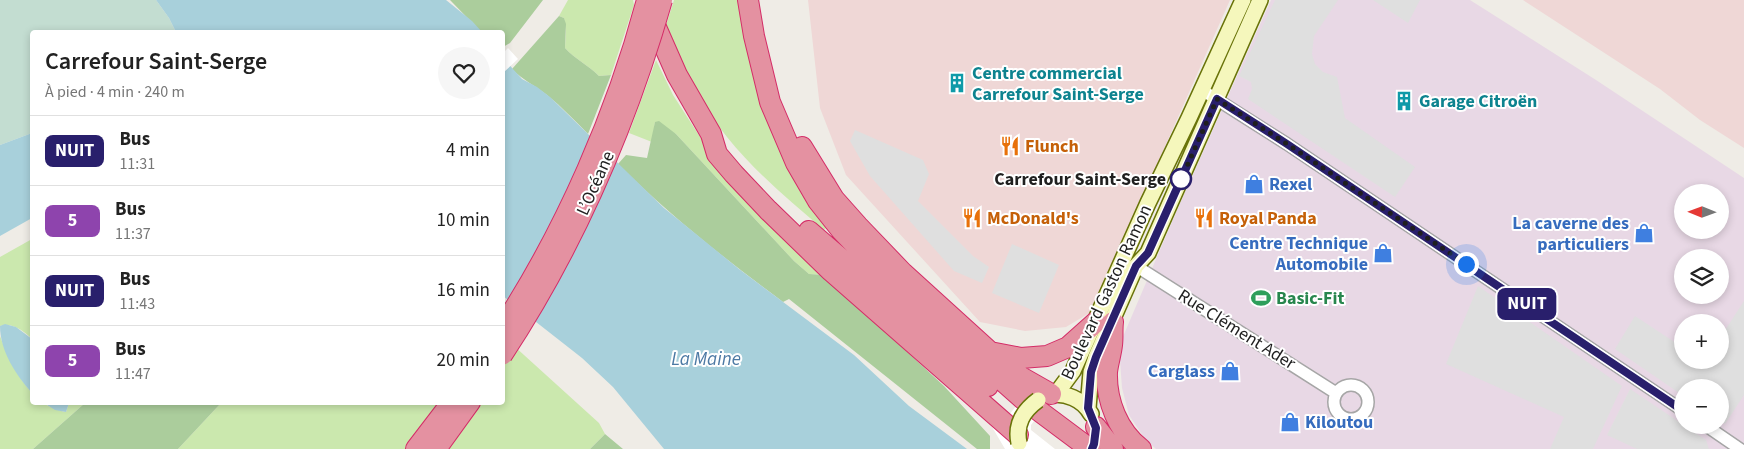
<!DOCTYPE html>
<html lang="fr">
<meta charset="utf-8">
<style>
:root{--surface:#fff;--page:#f6f6f6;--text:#222;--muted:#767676;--line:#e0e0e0}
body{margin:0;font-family:"Source Sans 3",sans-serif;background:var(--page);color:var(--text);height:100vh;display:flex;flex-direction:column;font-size:19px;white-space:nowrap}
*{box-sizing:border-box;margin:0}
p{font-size:16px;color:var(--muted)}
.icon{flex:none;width:28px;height:28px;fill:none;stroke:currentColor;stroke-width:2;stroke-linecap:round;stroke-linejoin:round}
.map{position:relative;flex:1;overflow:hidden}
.drawer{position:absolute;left:30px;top:30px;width:475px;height:375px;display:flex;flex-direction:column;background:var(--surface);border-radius:5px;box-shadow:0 2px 8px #0003}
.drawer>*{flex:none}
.badge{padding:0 10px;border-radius:8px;font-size:18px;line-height:32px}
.needle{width:32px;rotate:271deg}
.fabs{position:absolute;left:1674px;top:184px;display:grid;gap:10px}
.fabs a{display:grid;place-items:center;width:55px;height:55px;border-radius:50%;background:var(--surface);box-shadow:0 2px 8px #0003;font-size:25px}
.you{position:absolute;width:25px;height:25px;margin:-12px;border:4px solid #fff;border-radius:50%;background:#1a73e8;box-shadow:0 0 0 8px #1a73e833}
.map>.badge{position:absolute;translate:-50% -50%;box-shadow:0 0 0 2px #fff}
.round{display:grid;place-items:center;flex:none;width:52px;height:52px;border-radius:26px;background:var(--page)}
.summary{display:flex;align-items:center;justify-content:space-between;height:85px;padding:0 15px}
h1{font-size:24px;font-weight:600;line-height:38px}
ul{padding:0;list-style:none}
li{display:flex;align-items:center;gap:15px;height:70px;padding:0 15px;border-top:1px solid var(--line)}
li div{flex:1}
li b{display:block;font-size:19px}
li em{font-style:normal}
li .badge{min-width:55px;font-weight:700;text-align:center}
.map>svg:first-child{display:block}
.commercial{fill:#efd7d6}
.industrial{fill:#e8d8e5;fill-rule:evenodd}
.grass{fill:#cbe8ae}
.forest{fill:#abcd9c}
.wetland{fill:#c3ddd1}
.parking{fill:#dfdfdf}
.water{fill:#a8d0db}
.pier{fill:#fff}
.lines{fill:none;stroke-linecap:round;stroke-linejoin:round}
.street-casing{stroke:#a6a6a6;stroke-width:14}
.secondary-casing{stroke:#697309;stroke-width:18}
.highway-casing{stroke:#d42c67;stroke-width:22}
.street{stroke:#fff;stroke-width:11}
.secondary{stroke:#f5f7bc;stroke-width:15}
.highway{stroke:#e491a1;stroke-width:20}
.secondary-bridge-casing{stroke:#697309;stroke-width:18;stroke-linecap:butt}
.highway-bridge-casing{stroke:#d42c67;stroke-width:22;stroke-linecap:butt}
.secondary-bridge{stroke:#f5f7bc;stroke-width:15}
.highway-bridge{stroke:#e491a1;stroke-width:20}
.line-casing{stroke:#fff;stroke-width:11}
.line{stroke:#291f6c;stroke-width:8}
.walk{stroke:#1f1f1f;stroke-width:5;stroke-dasharray:0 9}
.stop-dot{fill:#fff;stroke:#291f6c;stroke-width:2.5}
.labels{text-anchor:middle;stroke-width:4;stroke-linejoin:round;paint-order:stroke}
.culture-label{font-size:18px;font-weight:bold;fill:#0d838f;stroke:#fff;text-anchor:start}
.food-label{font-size:18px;font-weight:bold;fill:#c56008;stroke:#fff;text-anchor:start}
.stop-label{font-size:18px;font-weight:bold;fill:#1f1f1f;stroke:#fff;text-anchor:end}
.street-label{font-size:18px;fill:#1f1f1f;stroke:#fff}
.shop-label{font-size:18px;font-weight:bold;fill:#366cbe;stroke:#fff;text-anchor:end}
.leisure-label{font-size:18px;font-weight:bold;fill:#27864d;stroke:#fff;text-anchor:start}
.water-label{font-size:19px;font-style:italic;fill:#4c79a4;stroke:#fff}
</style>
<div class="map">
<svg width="1744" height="449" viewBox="0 0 1744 449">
<rect width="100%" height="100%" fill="#efece6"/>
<!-- commercial -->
<path class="commercial" d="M 808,0 L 1230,0 L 1163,151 L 1137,215 L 1091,312 L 1066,327 L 1025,331 L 980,322 L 846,175 L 820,108 Z
M 1523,0 L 1744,0 L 1744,148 L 1700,120 L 1660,89 Z"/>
<!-- industrial -->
<path class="industrial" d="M 1271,0 L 1470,0 L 1596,80 L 1744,178 L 1744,449 L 1156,449 L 1145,439 L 1129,415 L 1122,388 L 1119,346 L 1177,210 ZM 1682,192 L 1720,192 L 1720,230 L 1682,230 ZM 1682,258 L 1720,258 L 1720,295 L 1682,295 ZM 1682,322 L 1720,322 L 1720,360 L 1682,360 ZM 1682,388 L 1720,388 L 1720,425 L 1682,425 Z"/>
<!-- grass -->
<path class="grass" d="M 568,0 L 633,0 L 634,5 L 611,75 L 599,76 C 588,65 575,59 565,48 L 566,30 L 564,18 L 559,16 Z
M 674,0 L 740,0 L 747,48 L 763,109 L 827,227 L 824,230 C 790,201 755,172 727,137 C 701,105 683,68 664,32 Z
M 656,60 L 673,95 L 704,143 L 824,275 L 809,274 L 794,261 L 676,134 L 655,122 L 652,142 L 629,133 Z
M 32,239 L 32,339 C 24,331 12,322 0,326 L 0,257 Z
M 0,336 C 8,358 17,376 32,393 L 32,402 C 48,403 51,409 66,412 L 69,403 L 85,403 L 33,449 L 0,449 Z
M 503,336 L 599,423 L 605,434 L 590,449 L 178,449 L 221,403 L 502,402 Z"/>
<!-- forest -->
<path class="forest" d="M 450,0 L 543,0 L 510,43 L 503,47 L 502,32 L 481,32 Z
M 559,16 L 564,18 L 566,24 L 565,48 C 575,59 588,65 599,76 L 611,75 L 588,134 C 575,121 562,107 547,95 C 534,85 524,81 512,69 Z
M 659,121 L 676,134 L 794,261 L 809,274 L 824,275 L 944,386 L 990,436 L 990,449 L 977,449 L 789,299 L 783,302 C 725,259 669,215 618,164 L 626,155 L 647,158 L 655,122 Z
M 85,403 L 85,402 L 221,403 L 178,449 L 33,449 Z
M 605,434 L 623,449 L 590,449 Z"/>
<!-- wetland -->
<path class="wetland" d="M 0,0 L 156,0 L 169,18 L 176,32 L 32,32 L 32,133 L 0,145 Z"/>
<!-- parking -->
<path class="parking" d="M 1275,0 L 1338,0 L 1314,36 L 1312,54 L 1315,64 L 1323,72 L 1337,77 L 1345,118 L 1415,167 L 1395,197 L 1248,99 L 1252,89 L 1251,82 L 1239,76 Z
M 1373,0 L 1420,0 L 1408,23 Z
M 855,130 L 923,160 L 929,174 L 918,201 L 973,256 L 989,267 L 982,283 L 954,271 L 870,176 L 850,141 Z
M 1012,244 L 1059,265 L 1039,313 L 992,293 Z
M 1478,286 L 1622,386 L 1593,449 L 1550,449 L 1564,417 L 1446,364 Z
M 1744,301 L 1744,395 L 1725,424 L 1720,420 L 1720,388 L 1682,388 L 1682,395 L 1615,349 L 1635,316 L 1682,347 L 1682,360 L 1704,361 L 1705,360 L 1720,360 L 1720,338 Z
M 1630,389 L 1706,440 L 1709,449 L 1637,449 L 1607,435 Z"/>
<!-- water -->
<path class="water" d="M 156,0 L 446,0 L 472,21 L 482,32 L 176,32 L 169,18 Z
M 503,58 L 522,79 L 537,87 L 550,97 L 664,208 L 739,269 L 854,355 L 909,406 L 967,449 L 664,449 L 613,387 L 582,358 L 503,296 Z
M 32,133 L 32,218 L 0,236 L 0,145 Z
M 5,324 L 16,327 L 32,339 L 32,393 C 16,375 0,351 0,326 Z
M 44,403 L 69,402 L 69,403 L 66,412 L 55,410 Z"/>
<!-- pier -->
<path class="pier" d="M 508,48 L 518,59 L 503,73 L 503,53 Z
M 1028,392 L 1043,409 L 1031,425 L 1031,430 L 1055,449 L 1005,449 L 988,420 L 1008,416 Z"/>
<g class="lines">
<defs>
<path id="street" d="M 1202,90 L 1287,144 L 1682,410
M 1136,266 L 1336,393
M1334 402a17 17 0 1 1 34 0a17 17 0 1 1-34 0Z
M 1705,425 L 1740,449"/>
<path id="secondary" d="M 1056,394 L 1073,371 L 1148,203 L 1189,118 L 1243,0
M 1049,395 C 1065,392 1083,399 1091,414
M 1088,408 L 1091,372 L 1096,357 L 1136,266 L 1148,253 L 1260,0"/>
<path id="highway" d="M 748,0 L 754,36 L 770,102 L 796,163 L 818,201 L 841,230 L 891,282 L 1023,399 L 1090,449
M 651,16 L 677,75 L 711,134 L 717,154 L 734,174 L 768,210 L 831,271 L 1018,435
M 802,147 L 834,199 L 858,226 L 903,273 L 990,352 L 1021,358 L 1047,356 L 1068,347 L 1096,322
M 809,231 L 988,386
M 1113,322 C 1112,329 1113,338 1112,345 C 1111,354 1108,363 1107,372 C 1106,401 1118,431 1141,449
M 993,354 L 1021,377 L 1051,394
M 1096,427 L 1113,449
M 416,449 L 452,402
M 436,449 L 470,402"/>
</defs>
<!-- street casing -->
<use href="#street" class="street-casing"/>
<!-- secondary casing -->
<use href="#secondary" class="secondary-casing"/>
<!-- highway casing -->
<use href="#highway" class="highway-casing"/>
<!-- street -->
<use href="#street" class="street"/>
<!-- secondary -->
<use href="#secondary" class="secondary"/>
<!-- highway -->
<use href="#highway" class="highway"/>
<defs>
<path id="secondary-bridge" d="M 1019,443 C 1015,424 1023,411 1038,400"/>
<path id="highway-bridge" d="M 502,328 C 566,230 617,113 647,0
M 502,355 C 574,246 626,125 662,0"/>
</defs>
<!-- secondary-bridge casing -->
<use href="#secondary-bridge" class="secondary-bridge-casing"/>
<!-- highway-bridge casing -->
<use href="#highway-bridge" class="highway-bridge-casing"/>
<!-- secondary-bridge -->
<use href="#secondary-bridge" class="secondary-bridge"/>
<!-- highway-bridge -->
<use href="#highway-bridge" class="highway-bridge"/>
</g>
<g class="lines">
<defs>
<path id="line" d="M 1092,449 L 1094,444 L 1096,428 L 1088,408 L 1091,372 L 1096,357 L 1136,266 L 1148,253 L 1217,99 L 1287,144 L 1682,410"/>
</defs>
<!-- line casing -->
<use href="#line" class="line-casing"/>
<!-- line -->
<use href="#line" class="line"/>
<!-- walk -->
<path class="walk" d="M 1181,179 L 1179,184 L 1217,99 L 1287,144 L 1466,264"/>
</g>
<!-- icons -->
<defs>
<symbol id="building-bare" viewBox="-9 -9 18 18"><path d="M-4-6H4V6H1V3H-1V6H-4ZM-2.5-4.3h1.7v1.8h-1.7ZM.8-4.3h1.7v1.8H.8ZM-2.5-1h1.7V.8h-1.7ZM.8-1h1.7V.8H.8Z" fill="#0f9aa8" stroke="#fff" stroke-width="2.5" paint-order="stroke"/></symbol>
<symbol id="restaurant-bare" viewBox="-9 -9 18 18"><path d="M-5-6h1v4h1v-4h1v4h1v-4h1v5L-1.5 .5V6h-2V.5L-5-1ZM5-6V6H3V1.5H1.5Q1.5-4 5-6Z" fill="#e8710a" stroke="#fff" stroke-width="2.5" paint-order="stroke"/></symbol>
<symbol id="shop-bare" viewBox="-9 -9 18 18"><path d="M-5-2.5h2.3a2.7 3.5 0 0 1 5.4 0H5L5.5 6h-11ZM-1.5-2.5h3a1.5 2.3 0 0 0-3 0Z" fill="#3f7fe0" stroke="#fff" stroke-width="2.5" paint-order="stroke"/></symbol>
<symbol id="stadium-bare" viewBox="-9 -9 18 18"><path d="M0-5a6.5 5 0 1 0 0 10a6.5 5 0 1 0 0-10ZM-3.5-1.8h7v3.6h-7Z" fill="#2e9e5b" stroke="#fff" stroke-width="2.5" paint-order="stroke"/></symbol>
</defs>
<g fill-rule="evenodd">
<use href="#building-bare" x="943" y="69" width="28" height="28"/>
<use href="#building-bare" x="1390" y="87" width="28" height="28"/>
<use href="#restaurant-bare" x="996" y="132" width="28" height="28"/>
<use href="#shop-bare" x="1240" y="170" width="28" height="28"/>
<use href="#restaurant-bare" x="958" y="204" width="28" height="28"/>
<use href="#restaurant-bare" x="1190" y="204" width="28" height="28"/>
<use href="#shop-bare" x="1630" y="219" width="28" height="28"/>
<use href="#shop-bare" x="1369" y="239" width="28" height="28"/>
<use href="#stadium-bare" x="1247" y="284" width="28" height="28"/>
<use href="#shop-bare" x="1216" y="357" width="28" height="28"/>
<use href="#shop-bare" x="1276" y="408" width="28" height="28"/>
</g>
<!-- markers -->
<circle class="stop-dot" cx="1181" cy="179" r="10"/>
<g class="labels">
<!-- culture labels -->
<g class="culture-label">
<text x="972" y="79">Centre commercial<tspan x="972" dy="21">Carrefour Saint-Serge</tspan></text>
<text x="1419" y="107">Garage Citroën</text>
</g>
<!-- food labels -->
<g class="food-label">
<text x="1025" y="152">Flunch</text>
<text x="987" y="224">McDonald's</text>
<text x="1219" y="224">Royal Panda</text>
</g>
<!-- stop labels -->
<g class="stop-label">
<text x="1166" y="185">Carrefour Saint-Serge</text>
</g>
<!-- street labels -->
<g class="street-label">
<text transform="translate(595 183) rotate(-66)" y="6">L’Océane</text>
<text transform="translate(1106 292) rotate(-65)" y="6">Boulevard Gaston Ramon</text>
<text transform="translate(1237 329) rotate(32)" y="6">Rue Clément Ader</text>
</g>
<!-- shop labels -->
<g class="shop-label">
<text x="1269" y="190" text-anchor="start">Rexel</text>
<text x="1629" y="229">La caverne des<tspan x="1629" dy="21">particuliers</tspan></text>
<text x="1368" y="249">Centre Technique<tspan x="1368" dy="21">Automobile</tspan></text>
<text x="1215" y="377">Carglass</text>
<text x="1305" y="428" text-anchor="start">Kiloutou</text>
</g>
<!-- leisure labels -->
<g class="leisure-label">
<text x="1276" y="304">Basic-Fit</text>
</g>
<!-- water labels -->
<g class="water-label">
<text x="706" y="365">La Maine</text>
</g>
</g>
</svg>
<div class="fabs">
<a><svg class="needle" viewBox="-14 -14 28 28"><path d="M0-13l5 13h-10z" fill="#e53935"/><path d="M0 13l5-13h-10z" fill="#767676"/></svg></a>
<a><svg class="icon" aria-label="layers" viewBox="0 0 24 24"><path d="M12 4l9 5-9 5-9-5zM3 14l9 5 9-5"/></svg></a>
<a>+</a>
<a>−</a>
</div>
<div class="you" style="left:1466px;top:264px"></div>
<b class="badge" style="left:1527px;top:304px;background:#291f6c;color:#fff">NUIT</b>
<section class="drawer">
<div class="summary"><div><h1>Carrefour Saint-Serge</h1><p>À pied · 4 min · 240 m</p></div><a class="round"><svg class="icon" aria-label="heart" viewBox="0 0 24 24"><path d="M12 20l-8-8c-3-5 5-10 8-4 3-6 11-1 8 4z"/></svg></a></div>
<ul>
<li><span class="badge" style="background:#291f6c;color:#fff">NUIT</span><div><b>Bus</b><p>11:31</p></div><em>4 min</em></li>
<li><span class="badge" style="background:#8e44ad;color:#fff">5</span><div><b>Bus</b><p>11:37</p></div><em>10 min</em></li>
<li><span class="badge" style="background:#291f6c;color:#fff">NUIT</span><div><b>Bus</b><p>11:43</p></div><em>16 min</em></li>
<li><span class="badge" style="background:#8e44ad;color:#fff">5</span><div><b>Bus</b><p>11:47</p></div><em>20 min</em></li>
</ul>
</section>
</div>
